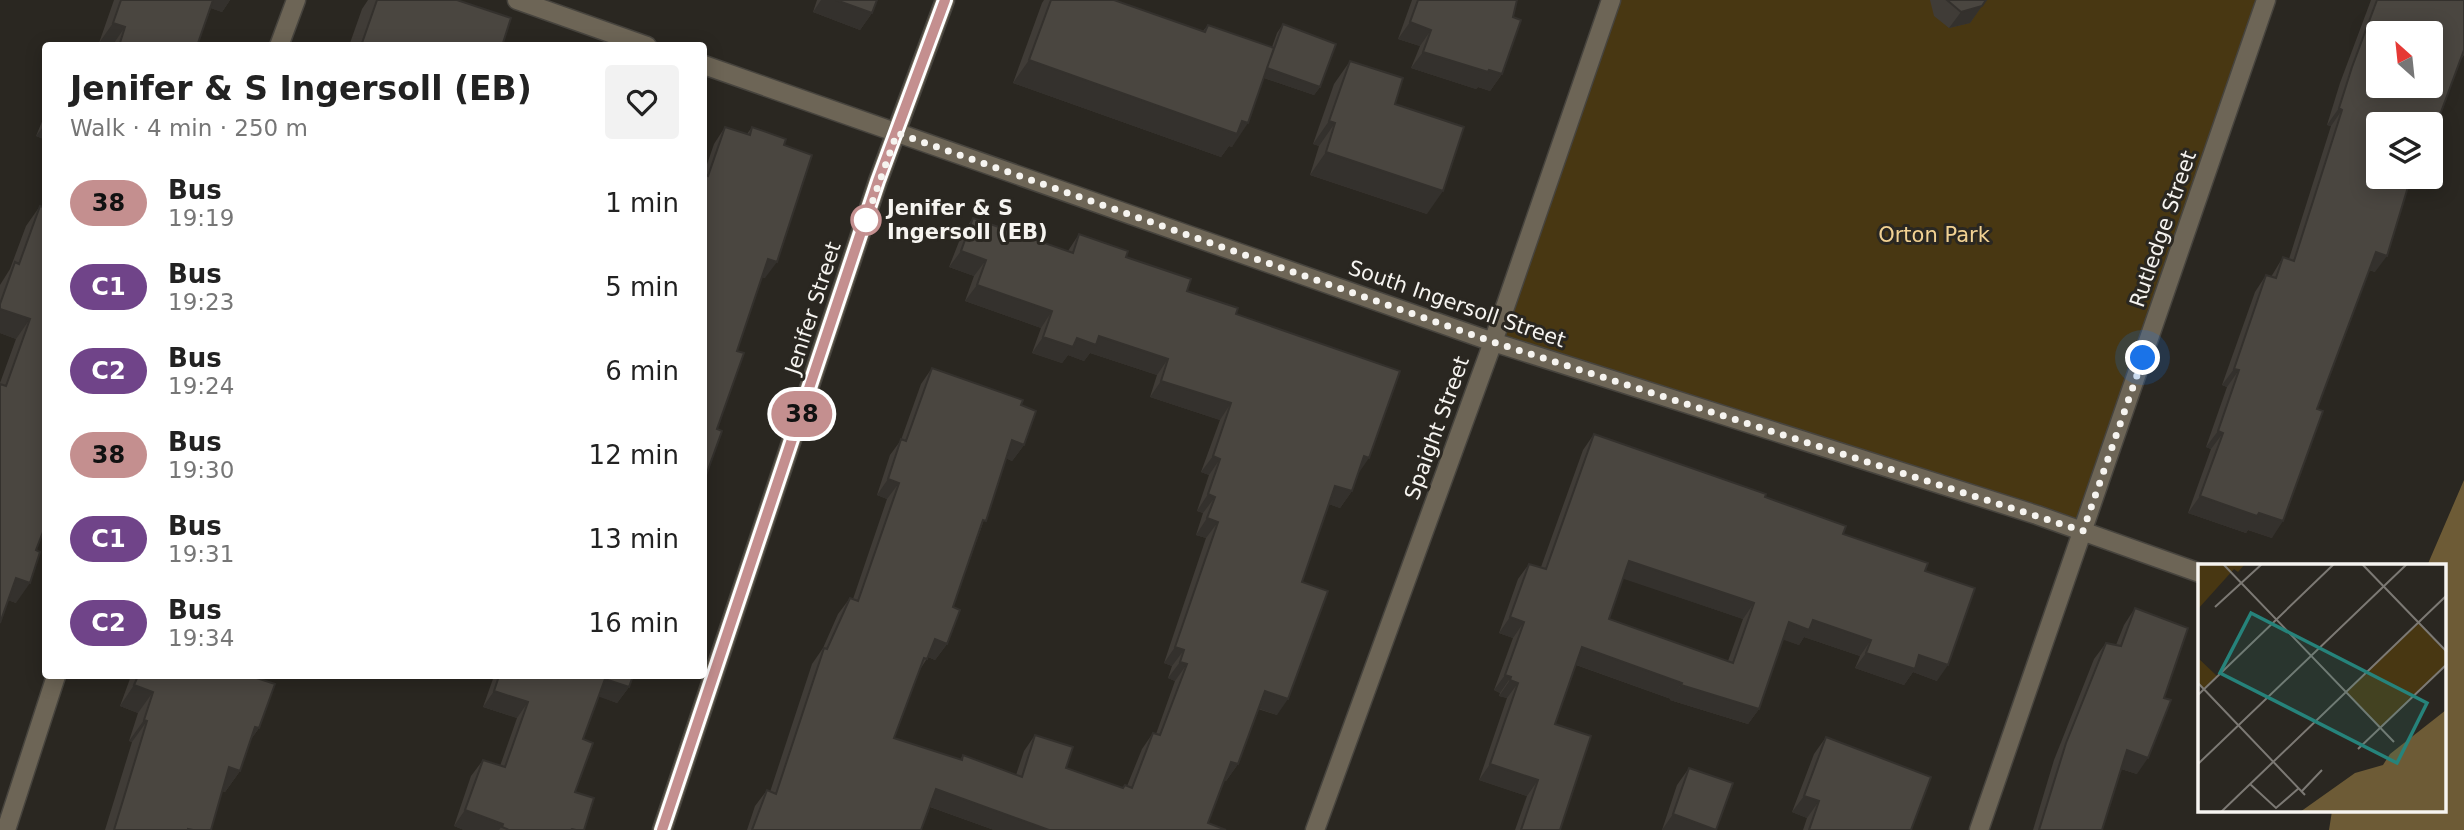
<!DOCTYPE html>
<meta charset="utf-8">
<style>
:root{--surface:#fff;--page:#f2f2f2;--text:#222;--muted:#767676}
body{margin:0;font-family:"DejaVu Sans",sans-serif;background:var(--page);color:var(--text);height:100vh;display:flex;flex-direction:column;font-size:26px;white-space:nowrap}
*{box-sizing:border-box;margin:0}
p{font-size:23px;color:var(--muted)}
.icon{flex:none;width:38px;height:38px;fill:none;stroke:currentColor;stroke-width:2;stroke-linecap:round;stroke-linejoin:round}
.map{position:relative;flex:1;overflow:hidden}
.sheet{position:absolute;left:42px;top:42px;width:665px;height:637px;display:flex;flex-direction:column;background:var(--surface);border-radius:7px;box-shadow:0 4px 18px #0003}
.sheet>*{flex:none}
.badge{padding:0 14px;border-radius:23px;font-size:24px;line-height:46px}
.needle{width:46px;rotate:333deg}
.buttons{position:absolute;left:2366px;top:21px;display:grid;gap:14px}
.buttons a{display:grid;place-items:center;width:77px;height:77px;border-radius:7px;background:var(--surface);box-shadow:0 4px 18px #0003;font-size:35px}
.you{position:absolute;width:35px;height:35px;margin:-18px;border:5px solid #fff;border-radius:50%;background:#1a73e8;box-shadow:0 0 0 10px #1a73e833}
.map>.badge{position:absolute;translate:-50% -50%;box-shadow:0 0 0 4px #fff}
.round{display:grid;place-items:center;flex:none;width:74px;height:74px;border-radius:7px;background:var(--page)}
.headline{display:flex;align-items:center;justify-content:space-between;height:119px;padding:0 28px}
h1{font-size:33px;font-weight:700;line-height:52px}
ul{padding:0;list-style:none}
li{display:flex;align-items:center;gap:21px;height:84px;padding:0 28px}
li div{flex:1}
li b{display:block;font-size:26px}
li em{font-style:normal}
li .badge{min-width:77px;font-weight:700;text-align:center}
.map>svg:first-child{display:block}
.green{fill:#483712}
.water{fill:#6d5b36}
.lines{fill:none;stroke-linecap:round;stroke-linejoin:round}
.minor-casing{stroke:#47443e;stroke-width:21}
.minor{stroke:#6d6556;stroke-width:18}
.wall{fill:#403c37;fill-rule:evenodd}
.shaded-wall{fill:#34312d}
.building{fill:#4a4640;stroke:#34312d;stroke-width:2;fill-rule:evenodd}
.line-casing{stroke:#fff;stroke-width:16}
.line{stroke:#c48f8f;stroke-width:10}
.walk{stroke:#f6f4f0;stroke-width:7;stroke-dasharray:0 12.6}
.stop-dot{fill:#fff;stroke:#c48f8f;stroke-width:3.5}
.labels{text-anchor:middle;stroke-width:6;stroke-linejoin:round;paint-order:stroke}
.stop-label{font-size:21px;font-weight:bold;fill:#f6f4f0;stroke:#2a2721;text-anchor:start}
.street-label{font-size:21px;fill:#f6f4f0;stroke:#2a2721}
.park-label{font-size:21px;fill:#f2d293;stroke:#2a2721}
.inset-road{fill:none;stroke:#7c7974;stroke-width:2}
.view{fill:#26837b;fill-opacity:0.15;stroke:#26837b;stroke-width:3.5}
.inset-edge{fill:none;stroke:#f6f4f0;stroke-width:3.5}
</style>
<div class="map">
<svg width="2464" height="830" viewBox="0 0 2464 830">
<rect width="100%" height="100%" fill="#2a2721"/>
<!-- green -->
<path class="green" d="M 1611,0 L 2266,0 L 2083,531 L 1493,342 Z"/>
<!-- water -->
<path class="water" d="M 2464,480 L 2464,830 L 2329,830 L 2332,811 L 2445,811 L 2445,566 L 2427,566 Z"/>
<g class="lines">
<defs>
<path id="minor" d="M 517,0 L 647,46
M 279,46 L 296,0
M 704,65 L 1493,342 L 2037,515 L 2200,573
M 6,830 L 56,676
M 662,830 L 878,181 L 945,0
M 1315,830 L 1493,342 L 1611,0
M 1979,830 L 2266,0"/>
</defs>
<!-- minor casing -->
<use href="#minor" class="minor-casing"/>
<!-- minor -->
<use href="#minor" class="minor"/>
</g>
<!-- wall -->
<path class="wall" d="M 114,0 L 230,0 L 222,12 L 211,8 L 197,46 L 108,46 L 99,43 Z
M 368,0 L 377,0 L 502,46 L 349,46 L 362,9 Z
M 817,0 L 877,0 L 872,13 L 860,30 L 813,12 Z
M 1044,0 L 1114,0 L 1203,31 L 1208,25 L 1272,47 L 1277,33 L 1283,24 L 1320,87 L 1314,95 L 1264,78 L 1232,147 L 1229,146 L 1221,157 L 1013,83 L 1042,3 Z
M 1412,0 L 1517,0 L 1513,13 L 1502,74 L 1490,91 L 1478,87 L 1476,89 L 1411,68 L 1420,46 L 1398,39 Z
M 1930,0 L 1986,0 L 1970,23 L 1949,28 L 1934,16 Z
M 2371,0 L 2464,0 L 2464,55 L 2459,62 L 2378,124 L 2375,272 L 2369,270 L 2317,409 L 2272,538 L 2248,530 L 2246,533 L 2188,513 L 2211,449 L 2206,447 L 2227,387 L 2222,385 L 2255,292 L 2266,275 L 2271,277 L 2283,257 L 2289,259 L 2331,126 L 2327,125 L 2340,83 Z
M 1350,61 L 1395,104 L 1427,214 L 1310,175 L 1319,146 L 1313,144 L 1334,84 Z
M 46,112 L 46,140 L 36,136 Z
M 725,127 L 747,134 L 752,127 L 784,145 L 765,278 L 762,277 L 737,351 L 704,480 L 704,173 L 714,144 Z
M 40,206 L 16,603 L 8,600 L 0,623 L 0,383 L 16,339 L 0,333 L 0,285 L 10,269 L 26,226 Z
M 973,218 L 1068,251 L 1079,234 L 1126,257 L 1187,291 L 1236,314 L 1358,474 L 1352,491 L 1340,508 L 1329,504 L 1302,582 L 1277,715 L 1258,709 L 1238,764 L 1226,781 L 1224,780 L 1208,823 L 1226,830 L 994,830 L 930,807 L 921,830 L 747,830 L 755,806 L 767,790 L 770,792 L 812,664 L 823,648 L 838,614 L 850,598 L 853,599 L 887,499 L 877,495 L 890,455 L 901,440 L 921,384 L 932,368 L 1021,405 L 1024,445 L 1012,461 L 1006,458 L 953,607 L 947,644 L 935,660 L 928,657 L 919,671 L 894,738 L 960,760 L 963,755 L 1016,775 L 1024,751 L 1035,735 L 1066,768 L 1123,788 L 1125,785 L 1127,786 L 1142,749 L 1153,733 L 1156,734 L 1175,681 L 1168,678 L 1172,666 L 1164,663 L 1206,538 L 1196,535 L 1203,513 L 1197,511 L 1209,475 L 1201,472 L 1220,420 L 1150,397 L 1157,375 L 1090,353 L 1084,361 L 1068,355 L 1062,363 L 1032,353 L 1041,328 L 965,301 L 974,276 L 949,267 L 962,234 Z
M 1594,434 L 1765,497 L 1843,534 L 1925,571 L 1937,681 L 1913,672 L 1904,685 L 1855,668 L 1860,656 L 1804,637 L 1799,645 L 1783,639 L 1759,709 L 1748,724 L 1670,700 L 1671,699 L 1576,665 L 1555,724 L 1560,830 L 1515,830 L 1527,796 L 1479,780 L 1507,698 L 1499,696 L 1500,693 L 1494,690 L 1513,638 L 1499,633 L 1518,579 L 1529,564 L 1541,567 L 1583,450 ZM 1623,578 L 1743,619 L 1728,661 L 1609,619 Z
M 2135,608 L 2137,774 L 2121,769 L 2102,830 L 2033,830 L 2054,760 L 2094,659 L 2106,643 L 2116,645 L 2124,625 Z
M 131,676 L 250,676 L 259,728 L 251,739 L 240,771 L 225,792 L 222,791 L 211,830 L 105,830 L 132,742 L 129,741 L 138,713 L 120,706 Z
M 494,676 L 633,676 L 629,687 L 617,703 L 599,696 L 583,739 L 575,792 L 584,830 L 464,830 L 454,826 L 471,776 L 483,760 L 500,766 L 517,718 L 483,707 Z
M 1826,737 L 1911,830 L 1803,830 L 1807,818 L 1792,812 L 1814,754 Z
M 1689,768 L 1733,783 L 1716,830 L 1662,830 L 1677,785 Z"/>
<!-- shaded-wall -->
<path class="shaded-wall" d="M 209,0 L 230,0 L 222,12 L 204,6 Z
M 821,0 L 836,0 L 872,13 L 860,30 L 813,12 Z
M 1982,6 L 1970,23 L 1949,28 L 1961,12 Z
M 1410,22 L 1431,30 L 1420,46 L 1398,39 Z
M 113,23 L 125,27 L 112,46 L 108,46 L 99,43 Z
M 1423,52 L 1502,74 L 1490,91 L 1478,87 L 1476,89 L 1411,68 Z
M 1029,60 L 1248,123 L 1232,147 L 1229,146 L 1221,157 L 1013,83 Z
M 1267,68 L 1320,87 L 1314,95 L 1261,77 Z
M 2339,108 L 2342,110 L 2331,126 L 2327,125 Z
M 1329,121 L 1335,123 L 1319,146 L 1313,144 Z
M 46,123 L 46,140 L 36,136 Z
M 1326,152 L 1443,191 L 1427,214 L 1310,175 Z
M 961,251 L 986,260 L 974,276 L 949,267 Z
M 2376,252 L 2387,256 L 2375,272 L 2364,268 Z
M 768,259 L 777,262 L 765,278 L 756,275 Z
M 977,285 L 1052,311 L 1041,328 L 965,301 Z
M 0,309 L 30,319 L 16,339 L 0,333 Z
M 1099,336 L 1168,359 L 1157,375 L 1090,353 L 1084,361 L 1068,355 L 1062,363 L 1032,353 L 1043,337 L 1077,338 Z
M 2234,369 L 2239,370 L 2227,387 L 2222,385 Z
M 1161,381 L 1231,403 L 1220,420 L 1150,397 Z
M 2218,431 L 2223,433 L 2211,449 L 2206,447 Z
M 1012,440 L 1024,445 L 1012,461 L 1001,456 Z
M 1213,456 L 1220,459 L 1209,475 L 1201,472 Z
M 1364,456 L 1369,458 L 1358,474 Z
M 888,479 L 899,483 L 887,499 L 877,495 Z
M 1335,486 L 1352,491 L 1340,508 L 1323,502 Z
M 1208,494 L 1215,497 L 1203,513 L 1197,511 Z
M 2200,496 L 2259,513 L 2283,521 L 2272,538 L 2248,530 L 2246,533 L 2188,513 Z
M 1207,518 L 1218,522 L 1206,538 L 1196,535 Z
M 1629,561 L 1754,603 L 1743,619 L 1618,577 Z
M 16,578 L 30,583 L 16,603 L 2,598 Z
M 1510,617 L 1524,622 L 1513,638 L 1499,633 Z
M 1813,620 L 1871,640 L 1860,656 L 1804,637 L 1799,645 L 1778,638 L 1789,622 Z
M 935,639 L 947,644 L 935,660 L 924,655 Z
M 1175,647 L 1184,650 L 1172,666 L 1164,663 Z
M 1582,647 L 1682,683 L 1671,699 L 1571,663 Z
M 1866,653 L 1919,655 L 1948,665 L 1937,681 L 1913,672 L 1904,685 L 1855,668 Z
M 1180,662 L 1187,664 L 1175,681 L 1168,678 Z
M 1505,675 L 1511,677 L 1500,693 L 1494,690 Z
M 605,679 L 629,687 L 617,703 L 594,695 Z
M 1510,680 L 1518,683 L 1507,698 L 1499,696 Z
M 134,685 L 153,692 L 138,713 L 120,706 Z
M 1681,685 L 1759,709 L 1748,724 L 1670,700 Z
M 494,691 L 528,702 L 517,718 L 483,707 Z
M 1265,691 L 1288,699 L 1277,715 L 1254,707 Z
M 144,720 L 147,721 L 132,742 L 129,741 Z
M 255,727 L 259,728 L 244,749 Z
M 2127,750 L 2148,758 L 2137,774 L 2115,767 Z
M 1231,762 L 1238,764 L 1226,781 L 1219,778 Z
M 1490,764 L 1538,780 L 1527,796 L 1479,780 Z
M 229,767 L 240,771 L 225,792 L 214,788 Z
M 936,789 L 1049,830 L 994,830 L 925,805 Z
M 1804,796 L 1819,801 L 1807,818 L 1792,812 Z
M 465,810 L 503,824 L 499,830 L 464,830 L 454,826 Z
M 1673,814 L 1716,830 L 1662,830 Z"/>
<!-- building -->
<path class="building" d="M 121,0 L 213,0 L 197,46 L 119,46 L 125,27 L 113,23 Z
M 377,0 L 457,0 L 511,18 L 502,46 L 361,46 Z
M 836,0 L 877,0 L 872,13 Z
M 1051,0 L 1114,0 L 1205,32 L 1208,25 L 1274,48 L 1248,123 L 1242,121 L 1237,134 L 1029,60 Z
M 1418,0 L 1517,0 L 1513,17 L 1521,20 L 1502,74 L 1489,70 L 1488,72 L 1423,52 L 1431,30 L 1410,22 Z
M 1947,0 L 1986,0 L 1982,6 L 1961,12 Z
M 2377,0 L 2464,0 L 2464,50 L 2431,139 L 2431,124 L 2378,124 L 2378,177 L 2411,177 L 2387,256 L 2376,252 L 2317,409 L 2323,411 L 2283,521 L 2259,513 L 2257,516 L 2200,496 L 2223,433 L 2218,431 L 2239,370 L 2234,369 L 2266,275 L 2276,278 L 2283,257 L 2294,261 L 2342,110 L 2339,108 L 2352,67 ZM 2378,33 L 2431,33 L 2431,86 L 2378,86 Z
M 1283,24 L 1336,44 L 1320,87 L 1267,68 Z
M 1350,61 L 1403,78 L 1395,104 L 1464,127 L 1443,191 L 1326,152 L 1335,123 L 1329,121 Z
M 725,127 L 750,135 L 752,127 L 786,139 L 784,145 L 812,155 L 777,262 L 768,259 L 737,351 L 744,353 L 717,429 L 722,431 L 705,478 L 704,478 L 704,174 L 708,176 Z
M 40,206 L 46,208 L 46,524 L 36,550 L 40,552 L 30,583 L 16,578 L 0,623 L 0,384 L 6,386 L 30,319 L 0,309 L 0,304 L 15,262 L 19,264 Z
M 973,218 L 1073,253 L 1079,234 L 1128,251 L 1126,257 L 1191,279 L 1187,291 L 1238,308 L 1236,314 L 1400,371 L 1369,458 L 1364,456 L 1352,491 L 1335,486 L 1302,582 L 1328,591 L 1288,699 L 1265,691 L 1238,764 L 1231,762 L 1208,823 L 1226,830 L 1049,830 L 936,789 L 921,830 L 752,830 L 767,790 L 776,794 L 824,648 L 827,649 L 850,598 L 858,601 L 899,483 L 888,479 L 901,439 L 906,441 L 932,368 L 1023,400 L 1021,405 L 1036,411 L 1024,445 L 1012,440 L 986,521 L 983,520 L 953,607 L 960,610 L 947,644 L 935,639 L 927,659 L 924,658 L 894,738 L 962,760 L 963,755 L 1022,777 L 1035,735 L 1073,747 L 1066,768 L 1123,788 L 1125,785 L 1132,788 L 1153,733 L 1160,735 L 1187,664 L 1180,662 L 1184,650 L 1175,647 L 1218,522 L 1207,518 L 1215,497 L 1208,494 L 1220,459 L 1213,456 L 1231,403 L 1161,381 L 1168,359 L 1099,336 L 1096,345 L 1077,338 L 1073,347 L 1043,337 L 1052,311 L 977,285 L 986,260 L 961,251 Z
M 1594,434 L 1766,494 L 1765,497 L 1846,526 L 1843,534 L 1928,563 L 1925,571 L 1975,588 L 1948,665 L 1919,655 L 1915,669 L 1866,653 L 1871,640 L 1813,620 L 1809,630 L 1789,622 L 1759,709 L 1681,685 L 1682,683 L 1582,647 L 1555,724 L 1591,736 L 1560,830 L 1521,830 L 1538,780 L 1490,764 L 1518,683 L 1510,680 L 1511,677 L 1505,675 L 1524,622 L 1510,617 L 1529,564 L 1546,569 ZM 1629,561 L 1754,603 L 1733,663 L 1609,619 Z
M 2135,608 L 2188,628 L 2164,698 L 2171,700 L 2148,758 L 2127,750 L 2102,830 L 2039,830 L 2066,743 L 2106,643 L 2121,646 Z
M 138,676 L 250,676 L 275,684 L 259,728 L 255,727 L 240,771 L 229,767 L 211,830 L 193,830 L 188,829 L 188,830 L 114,830 L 147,721 L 144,720 L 153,692 L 134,685 Z
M 499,676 L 633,676 L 629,687 L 605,679 L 583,739 L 593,743 L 575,792 L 594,798 L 584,830 L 576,830 L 572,829 L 571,830 L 506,830 L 507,829 L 502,827 L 503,824 L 465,810 L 483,760 L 505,767 L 528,702 L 494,691 Z
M 1826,737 L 1931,777 L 1911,830 L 1809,830 L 1819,801 L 1804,796 Z
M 1689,768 L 1733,783 L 1716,830 L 1673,814 Z"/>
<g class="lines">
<defs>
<path id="line" d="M 662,830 L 878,181 L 945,0"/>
</defs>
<!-- line casing -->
<use href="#line" class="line-casing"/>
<!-- line -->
<use href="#line" class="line"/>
<!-- walk -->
<path class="walk" d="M 866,220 L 863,228 L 897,133 L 1493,342 L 2083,531 L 2143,358"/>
</g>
<!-- markers -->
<circle class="stop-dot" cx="866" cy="220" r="14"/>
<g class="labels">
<!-- stop labels -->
<g class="stop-label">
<text x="887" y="215">Jenifer &amp; S<tspan x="887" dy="24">Ingersoll (EB)</tspan></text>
</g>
<!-- street labels -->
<g class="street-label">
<text transform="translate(2163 229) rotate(-71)" y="7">Rutledge Street</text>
<text transform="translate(1457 304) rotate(19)" y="7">South Ingersoll Street</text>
<text transform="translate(813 308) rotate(-72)" y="7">Jenifer Street</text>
<text transform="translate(1437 428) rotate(-70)" y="7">Spaight Street</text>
</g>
<!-- park labels -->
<g class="park-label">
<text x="1934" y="242">Orton Park</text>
</g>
</g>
<!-- overview -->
<g transform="translate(2198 564)">
<rect width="248" height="248" fill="#2a2721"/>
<path d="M 0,0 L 47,0 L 40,8 L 36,5 L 0,45 ZM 220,59 L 248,88 L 248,100 L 183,164 L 147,128 ZM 0,94 L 19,112 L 6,125 L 0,119 Z" fill="#483712"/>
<path d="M 248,146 L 248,248 L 102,248 L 157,209 L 185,201 L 192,190 Z" fill="#6d5b36"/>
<path class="inset-road" d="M 25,0 L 196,178M 164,0 L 249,88M 17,43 L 64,0M 0,119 L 107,231M 0,131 L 136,0M 160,185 L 249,100M 0,200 L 209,0M 52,220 L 78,244 L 101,224M 104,227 L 124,206M 23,248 L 249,31"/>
<path class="view" d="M 53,49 L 229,139 L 199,199 L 22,109 Z"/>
<rect width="248" height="248" class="inset-edge"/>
</g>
</svg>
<div class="buttons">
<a><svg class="needle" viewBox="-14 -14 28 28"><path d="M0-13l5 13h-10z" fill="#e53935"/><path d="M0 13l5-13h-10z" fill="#767676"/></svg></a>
<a><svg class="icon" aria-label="layers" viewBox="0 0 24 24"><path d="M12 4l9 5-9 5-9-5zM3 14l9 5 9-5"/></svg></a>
</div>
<div class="you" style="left:2143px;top:358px"></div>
<b class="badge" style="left:802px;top:414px;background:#c48f8f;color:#111">38</b>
<section class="sheet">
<div class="headline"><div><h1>Jenifer &amp; S Ingersoll (EB)</h1><p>Walk · 4 min · 250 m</p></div><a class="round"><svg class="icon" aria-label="heart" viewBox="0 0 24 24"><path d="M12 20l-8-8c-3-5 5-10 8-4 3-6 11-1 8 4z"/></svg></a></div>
<ul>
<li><span class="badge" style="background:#c48f8f;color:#111">38</span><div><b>Bus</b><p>19:19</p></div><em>1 min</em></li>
<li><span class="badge" style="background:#704489;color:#fff">C1</span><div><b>Bus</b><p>19:23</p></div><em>5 min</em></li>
<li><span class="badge" style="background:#704489;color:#fff">C2</span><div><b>Bus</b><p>19:24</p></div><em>6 min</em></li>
<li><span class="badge" style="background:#c48f8f;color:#111">38</span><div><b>Bus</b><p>19:30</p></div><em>12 min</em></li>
<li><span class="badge" style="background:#704489;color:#fff">C1</span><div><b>Bus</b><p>19:31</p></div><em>13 min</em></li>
<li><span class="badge" style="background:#704489;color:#fff">C2</span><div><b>Bus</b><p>19:34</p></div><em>16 min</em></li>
</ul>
</section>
</div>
